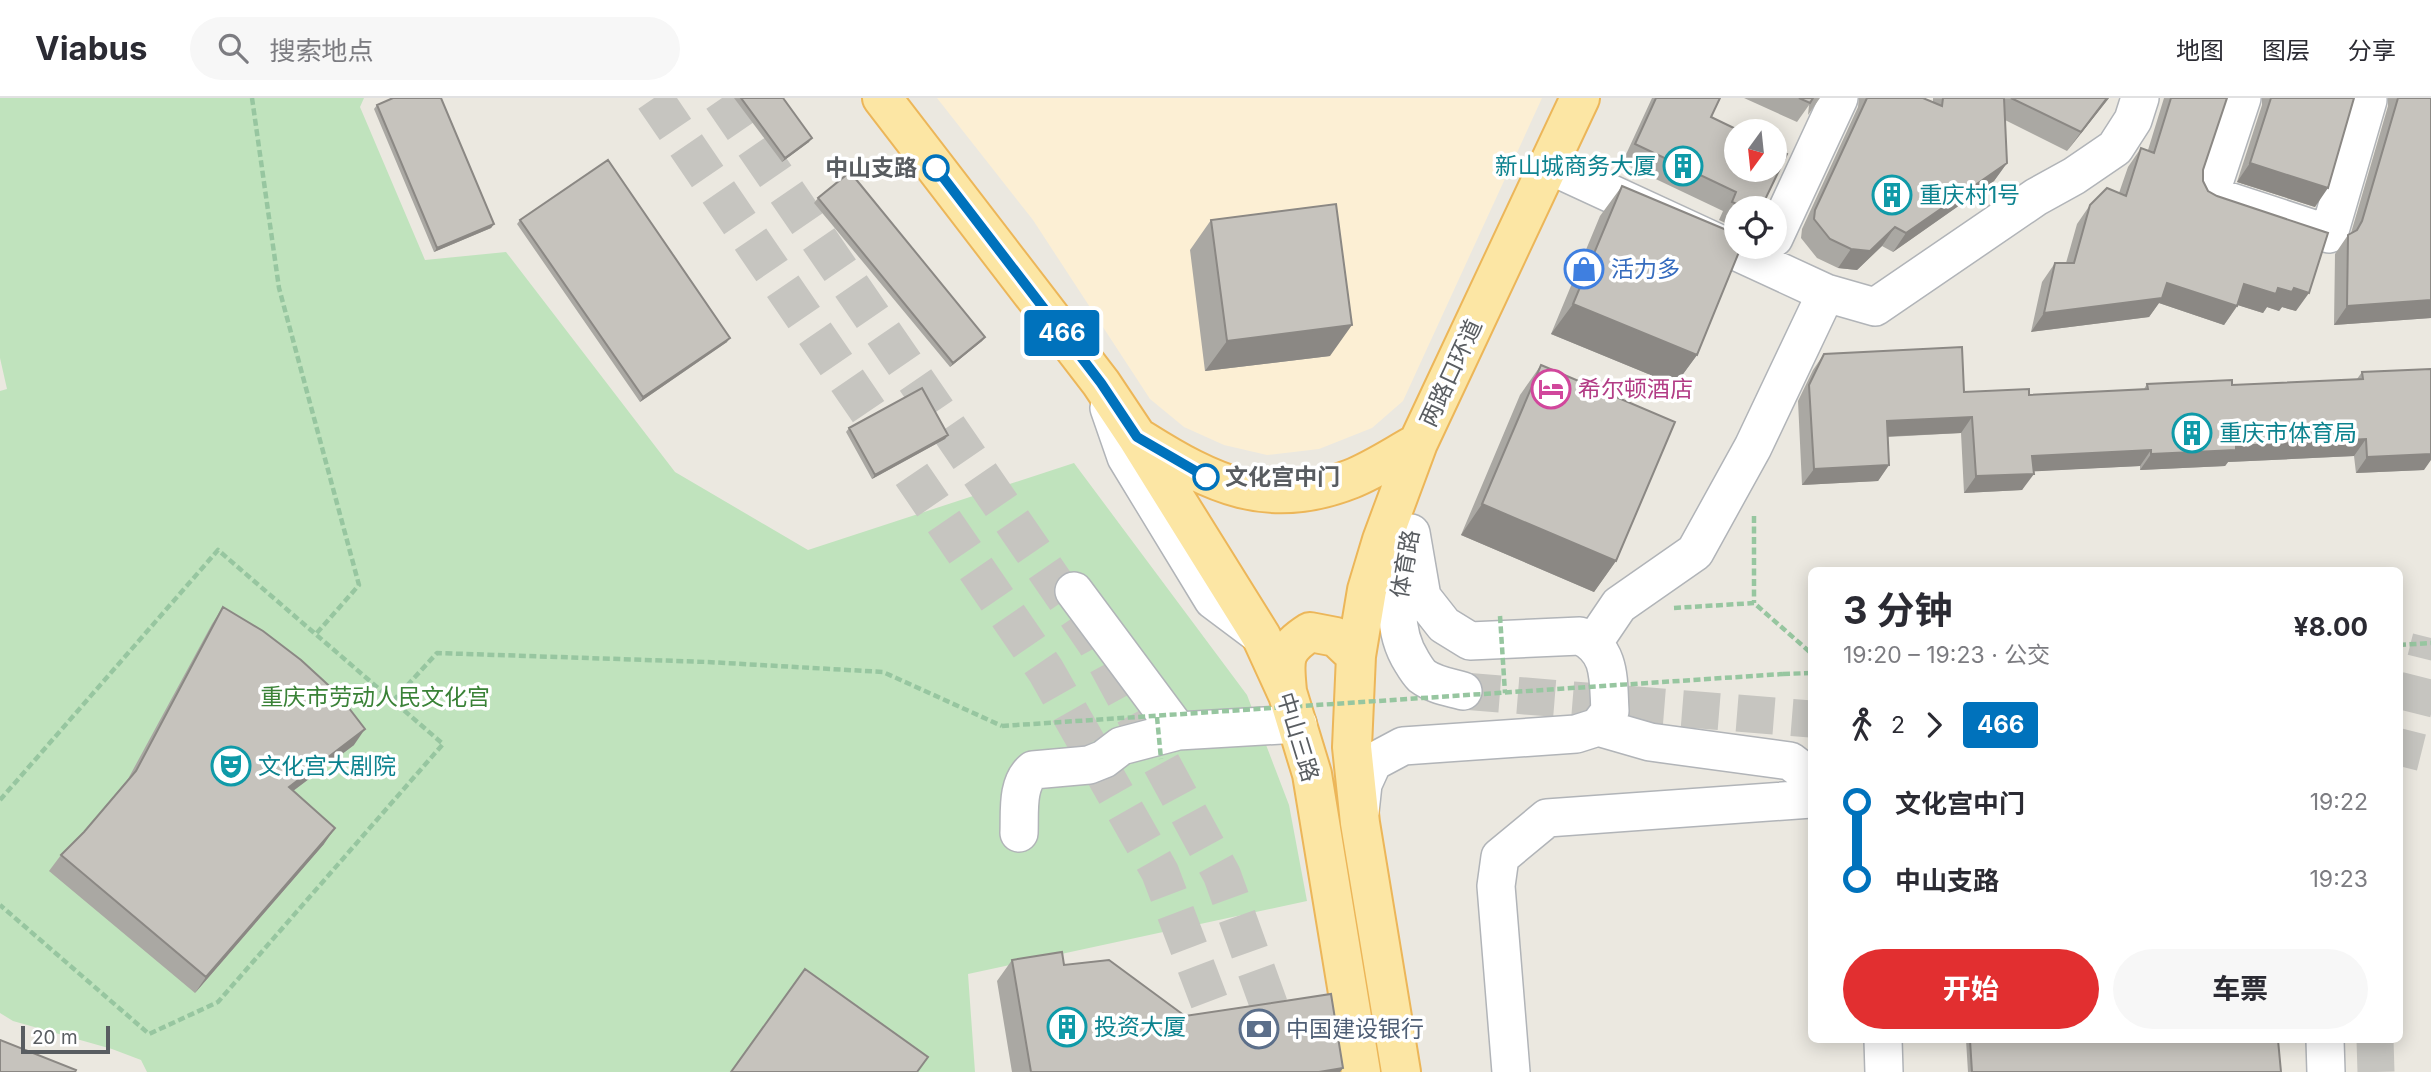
<!DOCTYPE html>
<html lang="zh">
<meta charset="utf-8">
<style>
:root{--surface:#fff;--page:#f7f7f7;--text:#2b2b33;--muted:#7c7c81;--line:#e1e1e2;--accent:#e22f30}
body{margin:0;font-family:Inter,"Noto Sans SC",sans-serif;background:var(--page);color:var(--text);height:100vh;display:flex;flex-direction:column;font-size:26px;white-space:nowrap}
*{box-sizing:border-box;margin:0}
p{font-size:23px;color:var(--muted)}
.icon{flex:none;width:38px;height:38px;fill:none;stroke:currentColor;stroke-width:2;stroke-linecap:round;stroke-linejoin:round}
.map{position:relative;flex:1;overflow:hidden}
.side{position:absolute;left:1808px;top:469px;width:595px;height:476px;display:flex;flex-direction:column;background:var(--surface);border-radius:10px;box-shadow:0 4px 18px #0003}
.side>*{flex:none}
.badge{padding:0 14px;border-radius:5px;font-size:24px;line-height:46px}
.needle{width:46px;rotate:195deg}
.buttons{position:absolute;left:1724px;top:21px;display:grid;gap:14px}
.buttons a{display:grid;place-items:center;width:63px;height:63px;border-radius:50%;background:var(--surface);box-shadow:0 4px 18px #0003;font-size:35px}
.scale{position:absolute;left:21px;bottom:18px;width:89px;box-sizing:border-box;padding-left:7px;border:4px solid #595d61;border-top:0;font-size:19px;line-height:24px;white-space:nowrap;color:#595d61;-webkit-text-stroke:5px #fff;paint-order:stroke}
.map>.badge{position:absolute;translate:-50% -50%;box-shadow:0 0 0 4px #fff}
.legs{display:flex;align-items:center;gap:10px;height:77px;padding:0 35px;font-size:23px}
.legs p{margin-inline-start:auto}
.head{display:flex;align-items:center;justify-content:space-between;height:119px;padding:0 35px}
h1{font-size:38px;font-weight:700;line-height:52px}
.primary-button{display:flex;gap:14px;margin-top:auto;padding:14px 35px}
.primary-button a{flex:1;height:80px;border-radius:42px;background:var(--accent);color:#fff;font-size:28px;font-weight:700;line-height:80px;text-align:center}
.primary-button a+a{background:var(--page);color:var(--text)}
ul{padding:0 35px;list-style:none}
li{display:flex;align-items:center;gap:24px;height:77px;font-size:26px}
li i{display:grid;place-items:center;width:10px;height:100%;margin:0 9px;background:currentColor}
li i::after{content:'';width:18px;height:18px;margin:-9px;border:5px solid;border-radius:50%;background:var(--surface)}
li p{margin-inline-start:auto}
li:first-child i{background:linear-gradient(#0000 50%,currentColor 0)}
li:last-child i{background:linear-gradient(currentColor 50%,#0000 0)}
header{display:flex;align-items:center;gap:42px;box-sizing:border-box;height:98px;padding:0 35px;background:var(--surface);border-bottom:2px solid var(--line)}
header strong{font-size:33px}
nav{display:flex;gap:38px;margin-inline-start:auto;font-size:24px}
.search{width:490px;height:63px;background:var(--page);display:flex;align-items:center;gap:18px;box-sizing:border-box;padding:0 24px;border-radius:38px;color:var(--muted);font-size:26px}
.map>svg:first-child{display:block}
.commercial{fill:#fcefd4}
.green{fill:#c0e3bd}
.lines{fill:none;stroke-linecap:round;stroke-linejoin:round}
.minor-tunnel{stroke:#c6c5c0;stroke-width:37;stroke-dasharray:37 18;stroke-linecap:butt}
.major-tunnel{stroke:#c6c5c0;stroke-width:38;stroke-dasharray:38 19;stroke-linecap:butt}
.minor-casing{stroke:#b1b4b8;stroke-width:40}
.major-casing{stroke:#ecb659;stroke-width:42}
.path{stroke:#97c6a0;stroke-width:4.5;stroke-dasharray:7 3.5;stroke-linecap:butt}
.minor{stroke:#fff;stroke-width:37}
.major{stroke:#fce6a4;stroke-width:38}
.path-bridge{stroke:#97c6a0;stroke-width:4.5;stroke-dasharray:7 3.5;stroke-linecap:butt}
.wall{fill:#aaa8a3}
.shaded-wall{fill:#8b8884}
.building{fill:#c6c3bd;stroke:#8b8884;stroke-width:2}
.line-1-casing{stroke:#fff;stroke-width:16}
.line-1{stroke:#0072bc;stroke-width:10}
.stop-1-dot{fill:#fff;stroke:#0072bc;stroke-width:3.5}
.labels{text-anchor:middle;stroke-width:7;stroke-linejoin:round;paint-order:stroke}
.culture-label{font-size:23px;fill:#0d838f;stroke:#fff;text-anchor:start}
.stop-label{font-size:23px;font-weight:bold;fill:#595d61;stroke:#fff;text-anchor:end}
.shop-label{font-size:23px;fill:#366cbe;stroke:#fff;text-anchor:start}
.street-label{font-size:23px;fill:#595d61;stroke:#fff}
.hotel-label{font-size:23px;fill:#b23c85;stroke:#fff;text-anchor:start}
.park-label{font-size:23px;fill:#3a8237;stroke:#fff}
.service-label{font-size:23px;fill:#4e5e75;stroke:#fff;text-anchor:start}
</style>
<header>
<strong>Viabus</strong>
<div class="search"><svg class="icon" aria-label="search" viewBox="0 0 24 24"><circle cx="10" cy="10" r="6"/><path d="M15 15l6 6"/></svg>搜索地点</div>
<nav><a>地图</a><a>图层</a><a>分享</a></nav>
</header>
<div class="map">
<svg width="2431" height="974" viewBox="0 0 2431 974">
<rect width="100%" height="100%" fill="#ebe8e0"/>
<!-- commercial -->
<path class="commercial" d="M 937,0 L 1542,0 L 1403,303 L 1372,330 L 1319,351 L 1267,357 L 1224,347 L 1184,329 L 1150,301 L 1033,122 Z"/>
<!-- green -->
<path class="green" d="M 0,0 L 364,0 L 360,9 L 425,162 L 506,154 L 675,374 L 808,452 L 1074,365 L 1247,597 L 1289,707 L 1307,803 L 968,876 L 975,974 L 147,974 L 141,962 L 112,951 L 13,923 L 0,915 L 0,293 L 7,291 L 0,260 Z"/>
<g class="lines">
<!-- minor-tunnel -->
<path class="minor-tunnel" d="M 1463,593 L 1811,621
M 2399,668 L 2431,540
M 2375,942 L 2376,974"/>
<!-- major-tunnel -->
<path class="major-tunnel" d="M 654,0 L 1046,573 L 1160,774 L 1236,974
M 722,0 L 1096,545 L 1222,777 L 1293,974"/>
<defs>
<path id="minor" d="M 2242,0 L 2210,97 L 2329,136 L 2368,2
M 1549,67 L 1826,195
M 1774,140 L 1839,0
M 1109,310 L 1126,359 L 1213,502 L 1257,535
M 1406,459 C 1397,496 1391,531 1412,564 C 1415,569 1418,574 1422,578 C 1434,587 1449,589 1463,593
M 1074,493 L 1178,633
M 1594,544 L 1619,507 L 1695,454 L 1753,349 L 1826,195 L 1875,209 L 2036,99 L 2074,78 L 2115,50 L 2133,22 L 2140,0
M 1598,629 L 1650,644 L 1790,663 L 1811,679
M 1360,714 L 1363,686 L 1373,664 L 1403,648 L 1576,636 L 1598,629 L 1610,613 C 1608,583 1612,552 1580,538 L 1470,543 L 1444,527 L 1422,499 L 1411,435
M 1019,735 C 1020,715 1016,686 1033,672 L 1089,667 L 1104,661 L 1121,648 L 1178,633 L 1298,626
M 1883,942 L 1884,974
M 2325,942 L 2326,974
M 1511,974 L 1496,788 L 1500,759 L 1547,720 L 1811,701"/>
<path id="major" d="M 882,0 L 1101,285 L 1137,339 L 1261,538 L 1288,597 L 1312,676 L 1361,974
M 1142,342 C 1212,386 1268,414 1351,381 C 1374,372 1396,357 1418,345
M 1287,593 C 1284,561 1282,552 1310,534 L 1336,539 L 1356,558
M 1401,974 L 1360,725 L 1352,649 L 1356,558 L 1367,492 L 1382,442 L 1418,345 L 1580,0"/>
</defs>
<!-- minor casing -->
<use href="#minor" class="minor-casing"/>
<!-- major casing -->
<use href="#major" class="major-casing"/>
<!-- path -->
<path class="path" d="M 252,0 L 279,190 L 359,487 L 316,536
M 1754,418 L 1754,505
M 1674,510 L 1754,505 L 1811,555
M 2399,547 L 2431,545
M 1783,576 L 1811,575
M 393,603 L 437,555 L 708,564 L 883,574 L 1002,628
M 0,702 L 218,452 L 443,646 L 218,904 L 149,936 L 0,807"/>
<!-- minor -->
<use href="#minor" class="minor"/>
<!-- major -->
<use href="#major" class="major"/>
<!-- path-bridge -->
<path class="path-bridge" d="M 1500,518 L 1505,595
M 1157,619 L 1161,661
M 1002,628 L 1783,576"/>
</g>
<!-- wall -->
<path class="wall" d="M 734,0 L 783,0 L 809,44 L 782,64 Z
M 1652,0 L 1720,0 L 1711,19 L 1761,110 L 1736,110 L 1736,130 L 1719,122 L 1723,113 L 1622,65 Z
M 1744,0 L 1820,0 L 1808,17 L 1809,7 L 1797,24 Z
M 1859,0 L 1923,0 L 1933,4 L 1933,0 L 2109,0 L 2067,53 L 2005,22 L 2007,65 L 1994,83 L 1893,154 L 1882,148 L 1857,172 L 1838,170 L 1817,160 L 1801,140 L 1802,131 L 1858,9 Z
M 2164,0 L 2227,0 L 2203,72 L 2203,83 L 2208,93 L 2296,213 L 2282,209 L 2279,213 L 2267,209 L 2263,215 L 2238,207 L 2224,227 L 2159,205 L 2149,219 L 2031,234 L 2042,184 L 2055,165 L 2066,165 L 2077,126 L 2090,107 L 2119,95 L 2128,69 L 2141,50 L 2148,52 Z
M 2262,0 L 2354,0 L 2315,109 L 2237,84 L 2262,7 Z
M 2388,0 L 2431,0 L 2431,220 L 2334,227 L 2335,156 L 2348,137 L 2351,135 L 2388,8 Z
M 377,7 L 494,126 L 491,130 L 434,154 L 374,11 Z
M 1622,88 L 1697,257 L 1675,287 L 1551,236 L 1600,118 Z
M 818,100 L 985,239 L 982,243 L 950,269 L 814,105 Z
M 520,122 L 727,244 L 640,304 L 517,126 Z
M 1211,122 L 1330,258 L 1205,273 L 1190,152 Z
M 1824,256 L 1964,294 L 2029,297 L 2144,291 L 2147,286 L 2232,287 L 2357,281 L 2362,274 L 2424,372 L 2356,375 L 2354,358 L 2228,364 L 2225,368 L 2140,372 L 2140,368 L 2033,373 L 2022,392 L 1964,395 L 1961,335 L 1888,339 L 1889,367 L 1878,383 L 1802,387 L 1798,303 L 1813,272 Z
M 1541,267 L 1616,463 L 1594,494 L 1461,437 L 1520,297 Z
M 849,330 L 948,337 L 945,341 L 872,381 L 846,334 Z
M 223,509 L 354,647 L 293,693 L 324,746 L 195,895 L 49,773 L 61,757 L 84,734 L 128,681 L 212,526 Z
M 1012,862 L 1064,867 L 1185,918 L 1343,970 L 1340,974 L 1012,974 L 997,883 Z
M 1966,942 L 2278,942 L 2281,974 L 1968,974 Z"/>
<!-- shaded-wall -->
<path class="shaded-wall" d="M 2107,0 L 2109,0 L 2067,53 L 2081,34 Z
M 812,40 L 809,44 L 782,64 L 785,60 Z
M 2007,65 L 1994,83 L 1893,154 L 1906,135 Z
M 2250,65 L 2328,90 L 2315,109 L 2237,84 Z
M 494,126 L 491,130 L 434,154 L 437,150 Z
M 1895,129 L 1882,148 L 1857,172 L 1838,170 L 1851,151 Z
M 2167,185 L 2237,208 L 2224,227 L 2159,205 L 2149,219 L 2031,234 L 2044,215 Z
M 2244,186 L 2278,190 L 2294,190 L 2309,195 L 2296,213 L 2282,209 L 2279,213 L 2267,209 L 2263,215 L 2231,205 Z
M 2431,202 L 2431,220 L 2334,227 L 2347,208 Z
M 1573,206 L 1697,257 L 1675,287 L 1551,236 Z
M 1352,227 L 1330,258 L 1205,273 L 1227,243 Z
M 985,239 L 982,243 L 950,269 L 953,265 Z
M 730,240 L 727,244 L 640,304 L 643,299 Z
M 1972,319 L 1961,335 L 1876,339 L 1887,323 Z
M 948,337 L 945,341 L 872,381 L 875,377 Z
M 2366,341 L 2354,358 L 2228,364 L 2225,368 L 2140,372 L 2151,356 L 2236,348 Z
M 2151,352 L 2140,368 L 2021,374 L 2032,358 Z
M 2431,356 L 2431,362 L 2424,372 L 2356,375 L 2367,359 Z
M 1889,367 L 1878,383 L 1802,387 L 1814,371 Z
M 2034,376 L 2022,392 L 1964,395 L 1976,378 Z
M 1482,406 L 1616,463 L 1594,494 L 1461,437 Z
M 365,631 L 354,647 L 277,705 L 289,689 Z
M 335,730 L 324,746 L 195,895 L 206,879 Z
M 1343,970 L 1340,974 L 1319,974 Z"/>
<!-- building -->
<path class="building" d="M 393,0 L 441,0 L 494,126 L 437,150 L 377,7 Z
M 741,0 L 783,0 L 812,40 L 785,60 Z
M 1656,0 L 1720,0 L 1711,19 L 1740,33 L 1736,33 L 1736,72 L 1774,72 L 1774,50 L 1787,56 L 1761,110 L 1746,110 L 1732,104 L 1736,94 L 1635,46 Z
M 1799,0 L 1813,0 L 1810,5 Z
M 1867,0 L 1923,0 L 1942,8 L 1943,0 L 2004,0 L 2007,65 L 1906,135 L 1895,129 L 1870,153 L 1851,151 L 1830,141 L 1814,121 L 1815,112 Z
M 2011,0 L 2107,0 L 2081,34 Z
M 2171,0 L 2227,0 L 2203,72 L 2203,83 L 2208,93 L 2217,98 L 2328,135 L 2309,195 L 2294,190 L 2292,194 L 2278,190 L 2276,196 L 2244,186 L 2237,208 L 2167,185 L 2162,200 L 2044,215 L 2055,165 L 2074,165 L 2090,107 L 2107,90 L 2126,98 L 2141,50 L 2154,55 Z
M 2271,0 L 2354,0 L 2328,90 L 2250,65 Z
M 2398,0 L 2431,0 L 2431,202 L 2347,208 L 2348,137 L 2357,132 L 2362,123 Z
M 608,62 L 730,240 L 643,299 L 520,122 Z
M 850,74 L 985,239 L 953,265 L 818,100 Z
M 1622,88 L 1736,136 L 1736,149 L 1741,149 L 1697,257 L 1573,206 Z
M 1336,106 L 1352,227 L 1227,243 L 1211,122 Z
M 1962,249 L 1964,294 L 2029,291 L 2029,297 L 2148,291 L 2147,286 L 2232,282 L 2232,287 L 2363,281 L 2362,274 L 2431,271 L 2431,356 L 2367,359 L 2366,341 L 2236,348 L 2236,352 L 2151,356 L 2151,352 L 2032,358 L 2034,376 L 1976,378 L 1972,319 L 1887,323 L 1889,367 L 1814,371 L 1809,287 L 1824,256 Z
M 1541,267 L 1675,324 L 1616,463 L 1482,406 Z
M 922,290 L 948,337 L 875,377 L 849,330 Z
M 223,509 L 263,533 L 301,562 L 338,596 L 365,631 L 289,689 L 335,730 L 206,879 L 61,757 L 84,734 L 136,673 Z
M 1062,854 L 1064,867 L 1109,862 L 1185,918 L 1331,896 L 1343,970 L 1319,974 L 1031,974 L 1012,862 Z
M 805,871 L 928,959 L 917,974 L 731,974 Z
M 0,942 L 76,972 L 75,974 L 0,974 Z
M 1970,942 L 2278,942 L 2281,974 L 1972,974 Z"/>
<g class="lines">
<defs>
<path id="line-1" d="M 936,70 L 1101,285 L 1137,339 L 1206,379"/>
</defs>
<!-- line-1 casing -->
<use href="#line-1" class="line-1-casing"/>
<!-- line-1 -->
<use href="#line-1" class="line-1"/>
</g>
<!-- icons -->
<defs>
<symbol id="building-ring" viewBox="-11 -11 22 22"><circle r="9.5" fill="#fff" stroke="#0f9aa8" stroke-width="1.5"/><path d="M-4-6H4V6H1V3H-1V6H-4ZM-2.5-4.3h1.7v1.8h-1.7ZM.8-4.3h1.7v1.8H.8ZM-2.5-1h1.7V.8h-1.7ZM.8-1h1.7V.8H.8Z" fill="#0f9aa8"/></symbol>
<symbol id="shop-ring" viewBox="-11 -11 22 22"><circle r="9.5" fill="#fff" stroke="#3f7fe0" stroke-width="1.5"/><path d="M-5-2.5h2.3a2.7 3.5 0 0 1 5.4 0H5L5.5 6h-11ZM-1.5-2.5h3a1.5 2.3 0 0 0-3 0Z" fill="#3f7fe0"/></symbol>
<symbol id="hotel-ring" viewBox="-11 -11 22 22"><circle r="9.5" fill="#fff" stroke="#d1479c" stroke-width="1.5"/><path d="M-6-4.5h1.5V1H6V5H4.5V3h-9V5H-6ZM-4 0a1.8 1.8 0 1 1 3.6 0ZM.5 0V-2.5h3Q6-2.5 6 0Z" fill="#d1479c"/></symbol>
<symbol id="theatre-ring" viewBox="-11 -11 22 22"><circle r="9.5" fill="#fff" stroke="#0f9aa8" stroke-width="1.5"/><path d="M-5-5.5Q0-4 5-5.5V0Q5 5 0 6Q-5 5-5 0ZM-3.3-2.5H-1v1.5H-3.3ZM1-2.5H3.3v1.5H1ZM-2.8 1Q0 5.5 2.8 1Z" fill="#0f9aa8"/></symbol>
<symbol id="bank-ring" viewBox="-11 -11 22 22"><circle r="9.5" fill="#fff" stroke="#5c6f8a" stroke-width="1.5"/><path d="M-6-4H6V4H-6ZM0-2.3a2.3 2.3 0 1 0 0 4.6a2.3 2.3 0 1 0 0-4.6Z" fill="#5c6f8a"/></symbol>
</defs>
<g fill-rule="evenodd">
<use href="#building-ring" x="1661" y="46" width="44" height="44"/>
<use href="#building-ring" x="1870" y="75" width="44" height="44"/>
<use href="#shop-ring" x="1562" y="149" width="44" height="44"/>
<use href="#hotel-ring" x="1529" y="269" width="44" height="44"/>
<use href="#building-ring" x="2170" y="313" width="44" height="44"/>
<use href="#theatre-ring" x="209" y="646" width="44" height="44"/>
<use href="#building-ring" x="1045" y="907" width="44" height="44"/>
<use href="#bank-ring" x="1237" y="909" width="44" height="44"/>
</g>
<!-- markers -->
<g class="stop-1-dot">
<circle cx="936" cy="70" r="12"/>
<circle cx="1206" cy="379" r="12"/>
</g>
<g class="labels">
<!-- culture labels -->
<g class="culture-label">
<text x="1656" y="76" text-anchor="end">新山城商务大厦</text>
<text x="1919" y="105">重庆村1号</text>
<text x="2219" y="343">重庆市体育局</text>
<text x="258" y="676">文化宫大剧院</text>
<text x="1094" y="937">投资大厦</text>
</g>
<!-- stop labels -->
<g class="stop-label">
<text x="917" y="78">中山支路</text>
<text x="1225" y="387" text-anchor="start">文化宫中门</text>
</g>
<!-- shop labels -->
<g class="shop-label">
<text x="1611" y="179">活力多</text>
</g>
<!-- street labels -->
<g class="street-label">
<text transform="translate(1451 275) rotate(-65)" y="8">两路口环道</text>
<text transform="translate(1405 466) rotate(-80)" y="8">体育路</text>
<text transform="translate(1298 639) rotate(73)" y="8">中山三路</text>
</g>
<!-- hotel labels -->
<g class="hotel-label">
<text x="1578" y="299">希尔顿酒店</text>
</g>
<!-- park labels -->
<g class="park-label">
<text x="375" y="607">重庆市劳动人民文化宫</text>
</g>
<!-- service labels -->
<g class="service-label">
<text x="1286" y="939">中国建设银行</text>
</g>
</g>
</svg>
<div class="buttons">
<a><svg class="needle" viewBox="-14 -14 28 28"><path d="M0-13l5 13h-10z" fill="#e53935"/><path d="M0 13l5-13h-10z" fill="#7c7c81"/></svg></a>
<a><svg class="icon" aria-label="locate" viewBox="0 0 24 24"><circle cx="12" cy="12" r="6"/><path d="M12 2v4M12 18v4M2 12h4M18 12h4"/></svg></a>
</div>
<div class="scale">20 m</div>
<b class="badge" style="left:1062px;top:235px;background:#0072bc;color:#fff">466</b>
<section class="side">
<div class="head"><div><h1>3 分钟</h1><p>19:20 – 19:23 · 公交</p></div><b>¥8.00</b></div>
<div class="legs"><svg class="icon" aria-label="walk" viewBox="0 0 24 24"><circle cx="13" cy="4" r="2"/><path d="M13 8l-2 6 4 7M11 14l-3 7M7 12l3-4h3l4 4"/></svg>2<svg class="icon" aria-label="forward" viewBox="0 0 24 24"><path d="M9 5l7 7-7 7"/></svg><b class="badge" style="background:#0072bc;color:#fff">466</b></div>
<ul>
<li><i style="color:#0072bc"></i><b>文化宫中门</b><p>19:22</p></li>
<li><i style="color:#0072bc"></i><b>中山支路</b><p>19:23</p></li>
</ul>
<div class="primary-button"><a>开始</a><a>车票</a></div>
</section>
</div>
